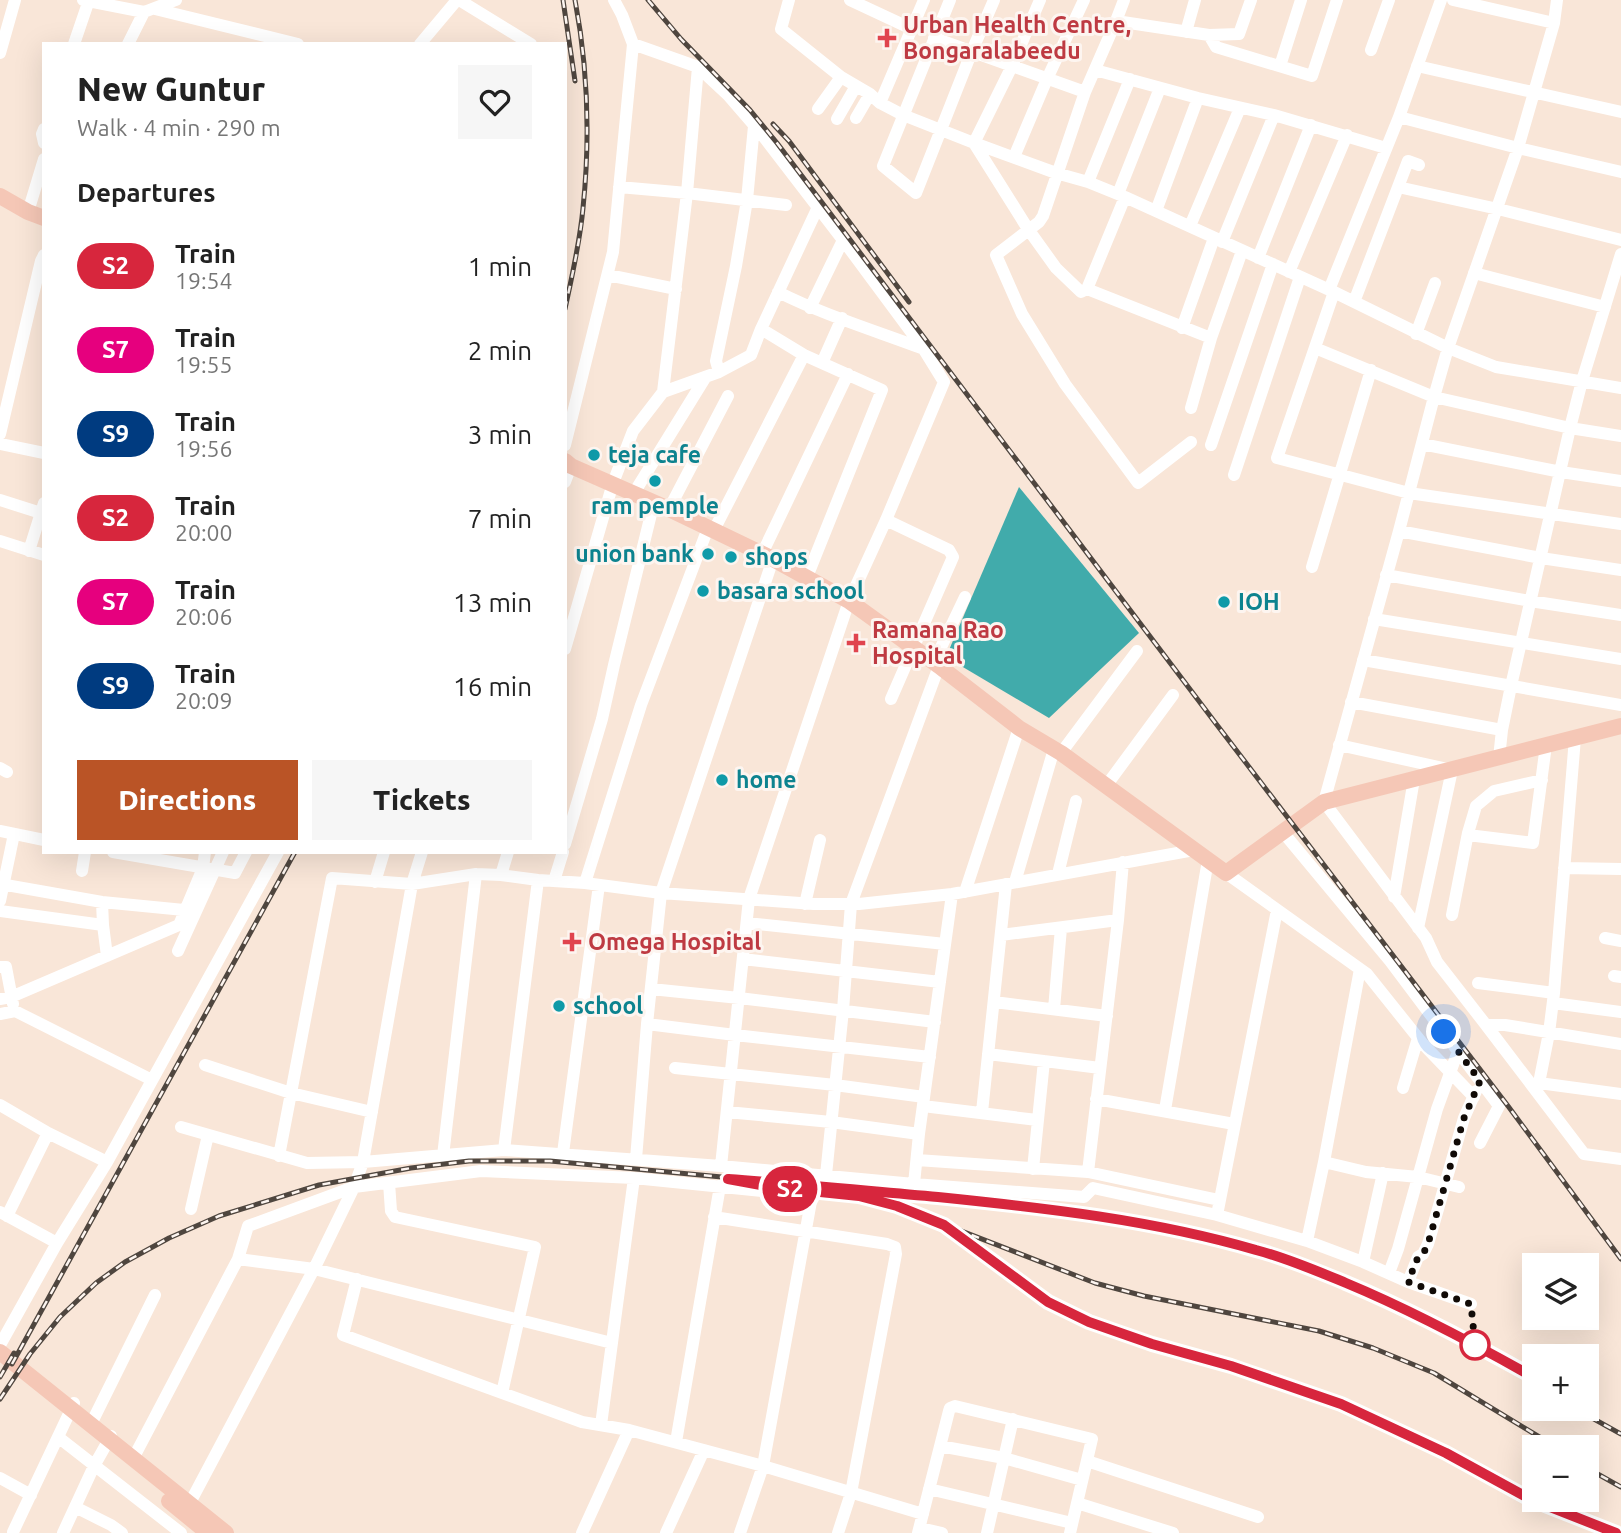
<!DOCTYPE html>
<meta charset="utf-8">
<style>
:root{--surface:#fff;--page:#f6f6f6;--text:#222;--muted:#767676;--accent:#ba5426}
body{margin:0;font-family:Ubuntu,sans-serif;background:var(--page);color:var(--text);height:100vh;display:flex;flex-direction:column;font-size:26px;white-space:nowrap}
*{box-sizing:border-box;margin:0}
p{font-size:23px;color:var(--muted)}
.icon{flex:none;width:38px;height:38px;fill:none;stroke:currentColor;stroke-width:2;stroke-linecap:round;stroke-linejoin:round}
.map{position:relative;flex:1;overflow:hidden}
.panel{position:absolute;left:42px;top:42px;width:525px;height:812px;display:flex;flex-direction:column;background:var(--surface);border-radius:0px;box-shadow:0 7px 28px #0002}
.panel>*{flex:none}
.badge{padding:0 14px;border-radius:23px;font-size:24px;line-height:46px}
.buttons{position:absolute;left:1522px;top:1253px;display:grid;gap:14px}
.buttons a{display:grid;place-items:center;width:77px;height:77px;border-radius:0px;background:var(--surface);box-shadow:0 7px 28px #0002;font-size:35px}
.you{position:absolute;width:35px;height:35px;margin:-18px;border:5px solid #fff;border-radius:50%;background:#1a73e8;box-shadow:0 0 0 10px #1a73e833}
.map>.badge{position:absolute;translate:-50% -50%;box-shadow:0 0 0 4px #fff}
h2{padding:0 35px;font-size:26px;line-height:63px}
.round{display:grid;place-items:center;flex:none;width:74px;height:74px;border-radius:0px;background:var(--page)}
.head{display:flex;align-items:center;justify-content:space-between;height:119px;padding:0 35px}
h1{font-size:33px;font-weight:800;line-height:52px}
.cta{display:flex;gap:14px;margin-top:auto;padding:14px 35px}
.cta a{flex:1;height:80px;border-radius:0px;background:var(--accent);color:#fff;font-size:28px;font-weight:800;line-height:80px;text-align:center}
.cta a+a{background:var(--page);color:var(--text)}
ul{padding:0;list-style:none}
li{display:flex;align-items:center;gap:21px;height:84px;padding:0 35px}
li div{flex:1}
li b{display:block;font-size:26px}
li em{font-style:normal}
li .badge{min-width:77px;font-weight:700;text-align:center}
.map>svg:first-child{display:block}
.water{fill:#41abab}
.lines{fill:none;stroke-linecap:round;stroke-linejoin:round}
.minor{stroke:#fff;stroke-width:12}
.major{stroke:#f5c7b6;stroke-width:16}
.rail-casing{stroke:#4f463f;stroke-width:5}
.rail{stroke:#fdf5f0;stroke-width:2.5;stroke-dasharray:8;stroke-linecap:butt}
.line-casing{stroke:#fff;stroke-width:16}
.line{stroke:#d7263d;stroke-width:10}
.walk{stroke:#110b07;stroke-width:7;stroke-dasharray:0 12.6}
.health-dot{fill:#e0444e;stroke:#fdf5f0;stroke-width:2.5}
.culture-dot{fill:#0f9aa8;stroke:#fdf5f0;stroke-width:2.5}
.stop-dot{fill:#fff;stroke:#d7263d;stroke-width:3.5}
.labels{text-anchor:middle;stroke-width:6;stroke-linejoin:round;paint-order:stroke}
.health-label{font-size:23px;font-weight:bold;fill:#be3a42;stroke:#fdf5f0;text-anchor:start}
.culture-label{font-size:23px;font-weight:bold;fill:#0d838f;stroke:#fdf5f0;text-anchor:start}
</style>
<div class="map">
<svg width="1621" height="1533" viewBox="0 0 1621 1533">
<rect width="100%" height="100%" fill="#f9e6d8"/>
<!-- water -->
<path class="water" d="M 1019,487 L 1139,633 L 1049,718 L 946,657 Z"/>
<g class="lines">
<!-- minor -->
<path class="minor" d="M 83,0 L 144,12 L 176,0
M 459,0 L 531,44
M 789,0 L 781,29 L 841,77 L 870,94 L 880,103 L 924,0
M 850,0 L 912,29
M 950,0 L 883,166 L 916,193 L 972,51 L 994,0
M 1040,0 L 1012,66 L 974,143 L 1056,173 L 1088,182 L 1125,197 L 1334,292 L 1448,348 L 1496,367 L 1621,388
M 1124,0 L 1116,21 L 1085,92 L 1043,216 L 1039,222 L 996,255 L 1022,314 L 1065,384 L 1138,483 L 1191,442
M 1453,0 L 1554,23
M 1557,0 L 1554,23 L 1518,148 L 1448,348 L 1434,397 L 1399,531 L 1324,802 L 1426,938 L 1437,962 L 1486,1025 L 1505,1025 L 1621,1044
M 155,9 L 298,44
M 1116,21 L 1209,35 L 1239,34 L 1251,0
M 1186,32 L 1195,0
M 1209,35 L 1216,47 L 1312,76 L 1337,0
M 934,38 L 1085,92
M 74,44 L 89,0
M 128,44 L 144,12
M 420,44 L 457,0
M 633,44 L 698,67 L 728,95 L 760,132 L 843,240 L 923,348 L 944,382 L 886,520 L 849,601 L 749,899 L 721,1166
M 1371,50 L 1389,0
M 0,53 L 15,0
M 1280,66 L 1301,0
M 1417,66 L 1621,112
M 1095,70 L 1198,98 L 1274,115 L 1386,148
M 880,103 L 903,115 L 974,143 L 1028,229 L 1056,268 L 1081,292 L 1087,289 L 1125,197
M 818,109 L 841,77
M 1399,117 L 1518,148 L 1621,172
M 856,118 L 870,94
M 837,119 L 856,86
M 44,129 L 42,134 L 44,143
M 1014,157 L 1047,79 L 1084,0
M 1088,182 L 1130,79
M 619,187 L 687,193 L 786,205
M 1398,187 L 1498,209 L 1621,240
M 1118,194 L 1160,88
M 1156,211 L 1198,98
M 28,212 L 44,159
M 1190,226 L 1240,108
M 1222,242 L 1274,115
M 1258,258 L 1311,125
M 1289,272 L 1347,135
M 1474,273 L 1605,307
M 608,275 L 676,289
M 1087,289 L 1211,338
M 1329,290 L 1399,117 L 1441,0
M 778,292 C 824,315 873,330 921,348
M 1334,292 L 1277,458 L 1409,493 L 1621,524
M 1354,302 L 1408,161 L 1419,165
M 810,308 L 843,240
M 1182,328 L 1214,238
M 761,329 L 818,207
M 1416,334 L 1435,283
M 1315,348 L 1434,397 L 1570,428 L 1621,436
M 822,363 L 842,318
M 719,372 L 716,361 L 736,266 L 747,200 L 754,126
M 663,392 L 687,193 L 698,67
M 1191,408 L 1211,338 L 1242,251
M 0,434 L 41,261 L 44,255
M 0,444 L 44,453
M 1422,444 L 1561,472 L 1621,481
M 565,445 L 613,252 L 633,44 L 622,15 L 614,0
M 1211,445 L 1273,264
M 1234,475 L 1300,277
M 565,482 L 571,466
M 634,493 L 705,378
M 0,500 L 44,514
M 669,509 L 728,396
M 886,520 L 949,550 L 953,557 L 891,699
M 714,530 L 804,355
M 1399,531 L 1541,558 L 1621,570
M 0,541 L 44,555
M 29,551 L 44,503
M 762,554 L 848,374
M 1312,567 L 1371,370
M 1386,575 L 1530,601 L 1621,615
M 1374,619 L 1621,659
M 565,649 L 613,483 L 633,431 L 663,392 L 719,372 L 751,355 L 761,329 L 804,355 L 882,390 L 807,577
M 1363,660 L 1621,705
M 934,662 L 965,597
M 1351,702 L 1502,730
M 1575,738 L 1554,993 L 1549,1033 L 1539,1083 L 1621,1094
M 1339,745 L 1452,770 L 1418,928
M 1061,753 L 1137,651
M 1499,758 L 1502,730 L 1511,686 L 1570,428 L 1582,381 L 1621,254
M 0,768 L 7,772
M 1106,786 L 1173,695
M 0,831 L 44,840
M 1282,831 L 1390,961 L 1499,1106 L 1480,1143
M 1468,835 L 1533,843 L 1546,745
M 565,844 L 602,719 L 614,665 L 654,502
M 113,852 L 235,873 L 246,852
M 1564,868 L 1621,869
M 82,871 L 85,852
M 1226,873 L 1367,974 L 1423,1044 L 1474,1097
M 1058,874 L 1076,801
M 501,875 L 508,852
M 554,881 L 563,852
M 375,882 L 384,852
M 1015,882 L 1054,749
M 585,883 L 641,705 L 708,528
M 0,884 L 102,902 L 184,910
M 965,892 L 1019,728
M 1394,897 L 1414,779
M 0,901 L 14,834
M 805,904 L 820,840
M 0,911 L 103,925 L 102,902
M 1452,915 L 1468,833 L 1476,806 L 1494,791 L 1542,780
M 747,923 L 945,944
M 103,925 L 107,956
M 1001,935 L 1118,920
M 1605,938 L 1621,941
M 178,951 L 223,852
M 743,959 L 940,982
M 0,967 L 6,967 L 13,1004
M 1614,976 L 1621,977
M 1478,983 L 1554,993
M 651,989 L 739,998 L 935,1022
M 0,999 L 11,997 L 179,925 L 203,868 L 205,852
M 994,1002 L 1107,1016
M 1553,1003 L 1621,1012
M 1054,1009 L 1061,928
M 0,1014 L 15,1011 L 152,1080
M 647,1024 L 735,1035 L 930,1057
M 1486,1025 L 1584,1154 L 1621,1159
M 988,1054 L 1100,1068
M 205,1065 L 291,1093 L 372,1112
M 675,1068 L 835,1085 L 924,1097
M 1403,1088 L 1418,1038
M 1096,1099 L 1234,1124
M 0,1105 L 48,1133 L 107,1162
M 923,1106 L 1037,1120
M 1165,1110 L 1208,860
M 727,1112 L 831,1122 L 919,1134
M 982,1112 L 1006,884
M 181,1127 L 307,1163 L 363,1162 L 504,1150 L 721,1166 L 914,1184 L 1084,1197 L 1093,1188 L 1217,1215 L 1307,1241 L 1363,1262 L 1408,1282 L 1471,1304
M 504,1150 L 538,880
M 563,1153 L 599,885
M 279,1156 L 332,878 L 412,884 L 476,874 L 501,875 L 538,880 L 585,883 L 661,893 L 814,904 L 859,904 L 952,894 L 1194,850
M 443,1156 L 476,874
M 636,1159 L 647,1024 L 661,893 L 773,559
M 917,1160 L 1088,1172 L 1219,1200
M 1324,1162 L 1366,1172 L 1418,1177 L 1459,1187
M 1033,1169 L 1044,1061
M 1088,1172 L 1118,920 L 1123,862
M 826,1175 L 843,1010 L 851,904 L 939,666
M 389,1183 L 391,1211 L 395,1217 L 535,1247 L 502,1393
M 914,1184 L 919,1134 L 952,894
M 191,1209 L 208,1135
M 0,1212 L 57,1243
M 1217,1215 L 1277,910
M 7,1216 L 48,1133
M 714,1217 L 887,1244 L 895,1247 L 896,1254 L 851,1493 L 838,1533
M 1307,1241 L 1324,1162 L 1360,969
M 238,1259 L 314,1269 L 612,1343
M 1363,1262 L 1383,1173
M 1389,1273 L 1398,1249 L 1437,1109 L 1458,1051
M 357,1279 L 343,1335 L 582,1422 L 629,1430
M 1408,1282 L 1418,1257 L 1423,1254 L 1428,1244 L 1464,1118 L 1476,1091
M 0,1345 L 57,1243 L 107,1162 L 278,852
M 93,1420 L 155,1295
M 601,1425 L 634,1178
M 58,1437 L 181,1533
M 676,1442 L 720,1186
M 940,1446 L 1004,1458 L 1082,1480
M 135,1455 L 238,1259 L 248,1226 L 354,1187 L 481,1171 L 634,1178 L 812,1196 L 763,1466 L 740,1533
M 1087,1461 L 1258,1517
M 0,1478 L 31,1495
M 929,1489 L 1072,1523
M 192,1499 L 314,1269 L 354,1187 L 363,1162 L 412,884 L 422,852
M 1077,1503 L 1173,1533
M 75,1507 L 111,1525 L 122,1533
M 920,1528 L 942,1533
M 13,1532 L 74,1403
M 63,1533 L 94,1466 L 111,1436
M 582,1533 L 629,1430 L 763,1466 L 923,1514
M 666,1533 L 704,1450
M 918,1533 L 949,1411 L 950,1408 L 955,1406 L 1092,1439 L 1070,1533
M 987,1533 L 1013,1419"/>
<!-- major -->
<path class="major" d="M 0,196 L 28,212 L 44,218
M 565,461 L 571,466 L 669,509 L 773,559 L 849,601 L 939,666 L 1019,728 L 1061,753 L 1226,873 L 1324,802 L 1621,726
M 0,1352 L 226,1533
M 169,1501 L 208,1533"/>
<defs>
<path id="rail" d="M 563,0 L 575,81
M 648,0 L 681,39 L 750,110 L 777,143 L 1217,725 L 1508,1106 L 1621,1259
M 773,124 L 789,141 L 909,302
M 565,309 C 572,276 580,242 583,208 C 590,140 588,68 575,0
M 866,1198 L 897,1206 L 1095,1283 L 1144,1296 L 1319,1331 L 1373,1348 L 1434,1373 L 1556,1447
M 961,1237 L 1048,1302 L 1089,1322 L 1152,1344 L 1211,1359 L 1293,1386 L 1341,1404 L 1446,1453 L 1517,1493 L 1543,1505 L 1616,1533
M 12,1364 L 295,852
M 0,1377 L 14,1353
M 0,1399 L 30,1354 L 60,1317 L 96,1283 L 125,1262 L 169,1238 L 219,1216 L 319,1185 L 411,1168 L 469,1161 L 550,1161 C 669,1172 789,1183 908,1195 C 1025,1206 1143,1217 1257,1250 C 1352,1277 1449,1329 1535,1378
M 1576,1409 L 1621,1434
M 1587,1468 L 1621,1487"/>
</defs>
<!-- rail casing -->
<use href="#rail" class="rail-casing"/>
<!-- rail -->
<use href="#rail" class="rail"/>
</g>
<g class="lines">
<defs>
<path id="line" d="M 1535,1378 C 1473,1343 1411,1310 1346,1283 C 1317,1271 1287,1258 1256,1250 C 1153,1220 1046,1208 938,1197 C 868,1191 798,1184 728,1179 L 772,1187 L 859,1196 L 897,1206 L 944,1225 L 1048,1302 L 1089,1322 L 1152,1344 L 1231,1366 L 1341,1404 L 1446,1453 L 1530,1499 L 1616,1533"/>
</defs>
<!-- line casing -->
<use href="#line" class="line-casing"/>
<!-- line -->
<use href="#line" class="line"/>
<!-- walk -->
<path class="walk" d="M 1444,1032 L 1480,1081 L 1464,1118 L 1428,1244 L 1423,1254 L 1418,1257 L 1408,1282 L 1471,1304 L 1475,1345"/>
</g>
<!-- markers -->
<g class="health-dot">
<path d="M883.5 27.5h7v7h7v7h-7v7h-7v-7h-7v-7h7z"/>
<path d="M852.5 632.5h7v7h7v7h-7v7h-7v-7h-7v-7h7z"/>
<path d="M568.5 931.5h7v7h7v7h-7v7h-7v-7h-7v-7h7z"/>
</g>
<g class="culture-dot">
<circle cx="594" cy="455" r="7"/>
<circle cx="655" cy="481" r="7"/>
<circle cx="708" cy="554" r="7"/>
<circle cx="731" cy="557" r="7"/>
<circle cx="703" cy="591" r="7"/>
<circle cx="1224" cy="602" r="7"/>
<circle cx="722" cy="780" r="7"/>
<circle cx="559" cy="1006" r="7"/>
</g>
<circle class="stop-dot" cx="1475" cy="1345" r="14"/>
<g class="labels">
<!-- health labels -->
<g class="health-label">
<text x="903" y="33">Urban Health Centre,<tspan x="903" dy="26">Bongaralabeedu</tspan></text>
<text x="872" y="638">Ramana Rao<tspan x="872" dy="26">Hospital</tspan></text>
<text x="588" y="950">Omega Hospital</text>
</g>
<!-- culture labels -->
<g class="culture-label">
<text x="608" y="463">teja cafe</text>
<text x="655" y="514" text-anchor="middle">ram pemple</text>
<text x="694" y="562" text-anchor="end">union bank</text>
<text x="745" y="565">shops</text>
<text x="717" y="599">basara school</text>
<text x="1238" y="610">IOH</text>
<text x="736" y="788">home</text>
<text x="573" y="1014">school</text>
</g>
</g>
</svg>
<div class="buttons">
<a><svg class="icon" aria-label="layers" viewBox="0 0 24 24"><path d="M12 4l9 5-9 5-9-5zM3 14l9 5 9-5"/></svg></a>
<a>+</a>
<a>−</a>
</div>
<div class="you" style="left:1444px;top:1032px"></div>
<b class="badge" style="left:790px;top:1189px;background:#d7263d;color:#fff">S2</b>
<section class="panel">
<div class="head"><div><h1>New Guntur</h1><p>Walk · 4 min · 290 m</p></div><a class="round"><svg class="icon" aria-label="heart" viewBox="0 0 24 24"><path d="M12 20l-8-8c-3-5 5-10 8-4 3-6 11-1 8 4z"/></svg></a></div>
<h2>Departures</h2>
<ul>
<li><span class="badge" style="background:#d7263d;color:#fff">S2</span><div><b>Train</b><p>19:54</p></div><em>1 min</em></li>
<li><span class="badge" style="background:#e6007e;color:#fff">S7</span><div><b>Train</b><p>19:55</p></div><em>2 min</em></li>
<li><span class="badge" style="background:#003b80;color:#fff">S9</span><div><b>Train</b><p>19:56</p></div><em>3 min</em></li>
<li><span class="badge" style="background:#d7263d;color:#fff">S2</span><div><b>Train</b><p>20:00</p></div><em>7 min</em></li>
<li><span class="badge" style="background:#e6007e;color:#fff">S7</span><div><b>Train</b><p>20:06</p></div><em>13 min</em></li>
<li><span class="badge" style="background:#003b80;color:#fff">S9</span><div><b>Train</b><p>20:09</p></div><em>16 min</em></li>
</ul>
<div class="cta"><a>Directions</a><a>Tickets</a></div>
</section>
</div>
